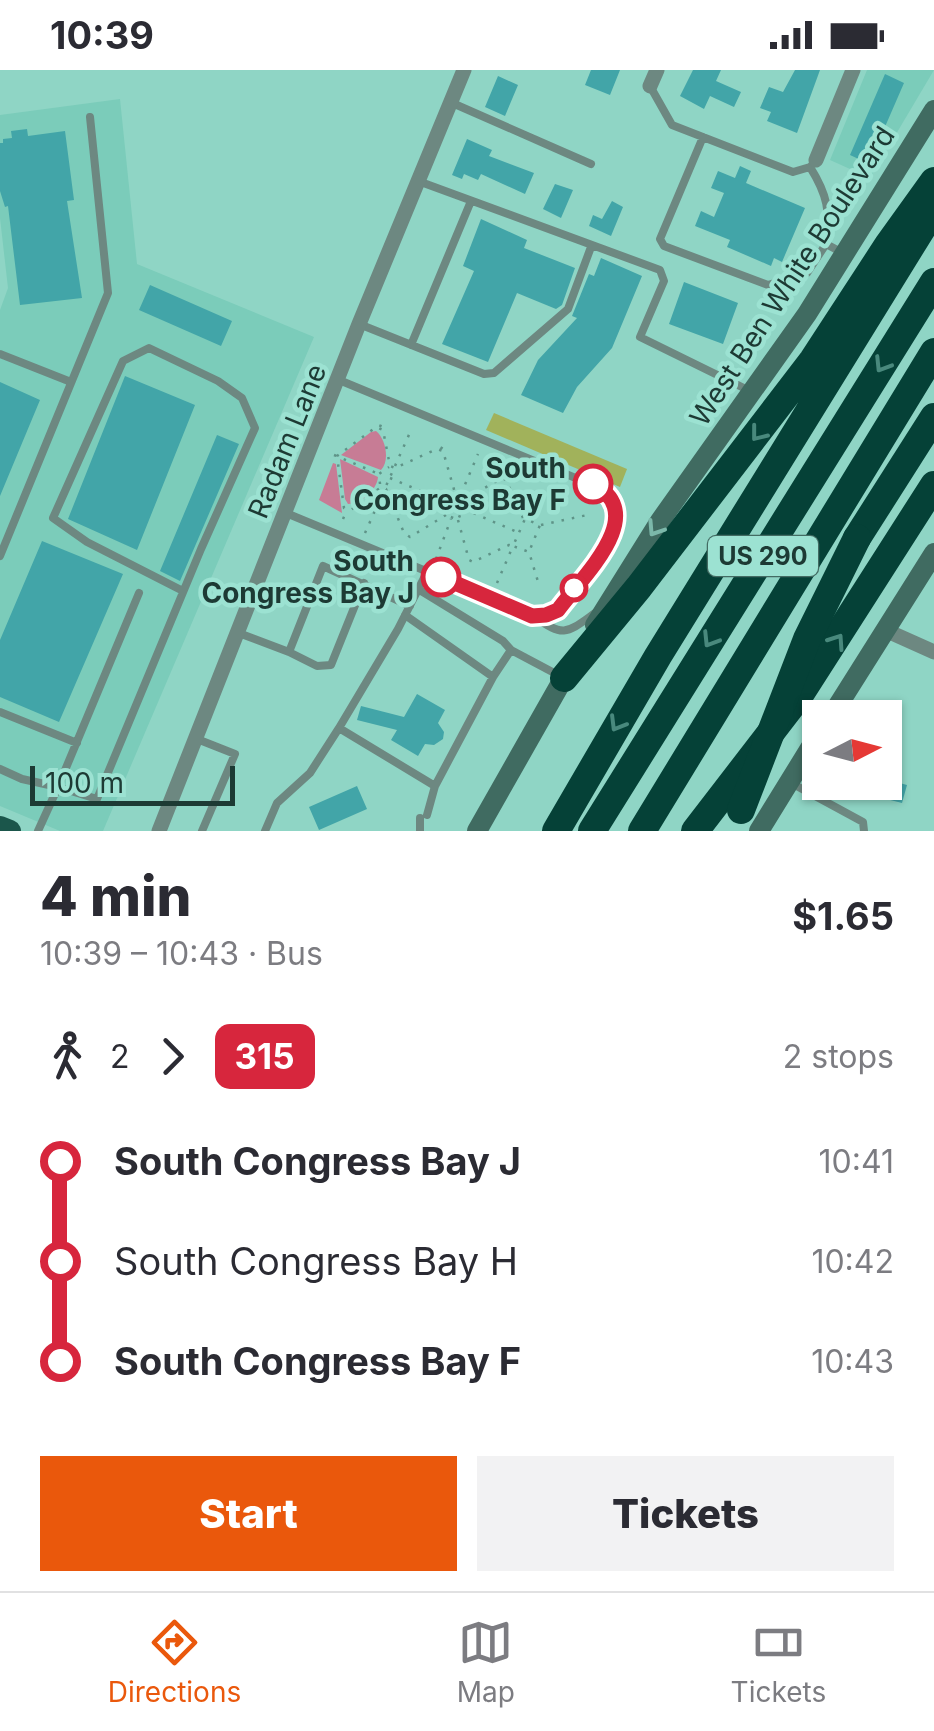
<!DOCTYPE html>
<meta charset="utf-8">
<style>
:root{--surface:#fff;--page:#f2f2f3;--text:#2b2b33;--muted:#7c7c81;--line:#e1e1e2;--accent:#ea580c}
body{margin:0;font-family:Inter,sans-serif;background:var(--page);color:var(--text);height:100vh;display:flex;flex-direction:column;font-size:38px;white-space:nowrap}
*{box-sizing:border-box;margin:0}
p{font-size:32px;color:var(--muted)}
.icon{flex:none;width:55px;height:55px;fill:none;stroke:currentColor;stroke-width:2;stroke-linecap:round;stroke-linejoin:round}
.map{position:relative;height:761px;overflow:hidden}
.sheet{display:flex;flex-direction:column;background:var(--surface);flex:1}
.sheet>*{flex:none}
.badge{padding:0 20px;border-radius:15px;font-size:35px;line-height:65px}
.needle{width:65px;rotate:84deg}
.controls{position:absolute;left:802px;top:630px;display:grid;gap:20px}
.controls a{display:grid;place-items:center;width:100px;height:100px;border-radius:0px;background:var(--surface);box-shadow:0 2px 8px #0004;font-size:50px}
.scale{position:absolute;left:30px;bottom:25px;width:205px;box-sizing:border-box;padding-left:10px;border:5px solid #1d3a34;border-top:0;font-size:28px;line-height:35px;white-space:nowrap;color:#1d3a34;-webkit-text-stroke:8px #9ce2d2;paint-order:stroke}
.map>.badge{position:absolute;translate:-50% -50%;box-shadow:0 0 0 5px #fff}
.legs{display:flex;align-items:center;gap:15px;height:110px;padding:0 40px;font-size:32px}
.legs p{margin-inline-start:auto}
.headline{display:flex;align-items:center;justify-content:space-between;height:170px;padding:0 40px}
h1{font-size:55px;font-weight:800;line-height:75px}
.action{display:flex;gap:20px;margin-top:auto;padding:20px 40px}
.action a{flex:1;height:115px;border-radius:0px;background:var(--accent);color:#fff;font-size:40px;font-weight:800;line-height:115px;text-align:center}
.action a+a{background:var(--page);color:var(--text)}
ul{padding:0 40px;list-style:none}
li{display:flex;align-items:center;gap:35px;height:100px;font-size:38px}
li i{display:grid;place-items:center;width:15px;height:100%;margin:0 12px;background:currentColor}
li i::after{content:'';width:25px;height:25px;margin:-12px;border:8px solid;border-radius:50%;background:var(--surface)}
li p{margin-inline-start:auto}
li:first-child i{background:linear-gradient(#0000 50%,currentColor 0)}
li:last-child i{background:linear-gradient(currentColor 50%,#0000 0)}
.status{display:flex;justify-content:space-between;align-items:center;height:70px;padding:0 50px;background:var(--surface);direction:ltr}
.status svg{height:28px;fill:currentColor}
.dock{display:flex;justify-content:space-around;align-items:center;height:140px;border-top:2px solid var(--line);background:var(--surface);font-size:28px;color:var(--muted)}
.dock a{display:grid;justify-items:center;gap:5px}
.dock .current{color:var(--accent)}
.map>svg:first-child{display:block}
.built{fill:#7bccba}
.green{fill:#c77c95}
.water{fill:#a1b25b}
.building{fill:#42a5a8}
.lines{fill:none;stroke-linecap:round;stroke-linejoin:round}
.path{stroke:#5f9488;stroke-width:2.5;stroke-dasharray:2.5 8;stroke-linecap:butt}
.service{stroke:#6d8881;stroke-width:8}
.minor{stroke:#6d8881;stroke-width:15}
.secondary{stroke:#406b61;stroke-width:20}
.primary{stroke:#1b564b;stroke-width:22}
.motorway{stroke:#054137;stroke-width:28}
.motorway-bridge{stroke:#054137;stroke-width:28}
.oneway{stroke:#49897d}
.oneway2{stroke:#7cb8aa}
.line-1-casing{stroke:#fff;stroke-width:22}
.line-1{stroke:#d7263d;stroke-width:15}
.stop-1-dot{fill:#fff;stroke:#d7263d;stroke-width:5}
.labels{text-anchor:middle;stroke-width:9;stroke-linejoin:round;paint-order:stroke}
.shield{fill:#9ce2d2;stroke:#436c63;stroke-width:2.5}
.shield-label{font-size:25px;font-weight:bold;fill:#1d3a34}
.street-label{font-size:28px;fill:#1d3a34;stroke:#9ce2d2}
.stop-label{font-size:28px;font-weight:bold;fill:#1d3a34;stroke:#9ce2d2;text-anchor:end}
</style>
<div class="status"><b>10:39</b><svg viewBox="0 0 49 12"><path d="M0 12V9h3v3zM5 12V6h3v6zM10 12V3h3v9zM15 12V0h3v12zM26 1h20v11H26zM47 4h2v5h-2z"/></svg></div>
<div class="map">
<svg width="934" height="761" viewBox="0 0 934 761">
<rect width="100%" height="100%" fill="#8fd5c5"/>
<!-- built -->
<path class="built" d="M 867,0 L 934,0 L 870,108 L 830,90 Z
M 120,29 L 137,194 L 314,267 L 103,761 L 60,761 L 0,736 L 0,240 L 8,218 L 0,148 L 0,45 Z"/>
<!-- green -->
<path class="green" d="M 376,361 C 386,369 390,391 381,400 L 341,385 L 371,362 Z
M 340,389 L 378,407 C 377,420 361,434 348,434 L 345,429 Z
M 333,393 L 336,394 L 342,443 L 319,430 Z"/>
<!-- water -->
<path class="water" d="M 494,343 L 627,399 L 620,417 L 486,360 Z"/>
<!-- building -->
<path class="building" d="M 591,0 L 620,0 L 610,25 L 585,15 Z
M 693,0 L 721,0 L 716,11 L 741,22 L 734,37 L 710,26 L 704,39 L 680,26 Z
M 795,0 L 820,0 L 797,63 L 767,51 L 771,42 L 760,38 L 769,17 L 783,22 Z
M 885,4 L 904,13 L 881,66 L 875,63 L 863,91 L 850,85 Z
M 498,6 L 518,15 L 505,46 L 485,37 Z
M 27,59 L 28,66 L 65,61 L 74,130 L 67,131 L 82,228 L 20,235 L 8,136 L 5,137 L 0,121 L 0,73 L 3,73 L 3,69 L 12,68 L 11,61 Z
M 467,69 L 492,80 L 489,86 L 534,103 L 525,124 L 481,104 L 478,110 L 464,104 L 462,109 L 452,105 Z
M 740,96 L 751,101 L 746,113 L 805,138 L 782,192 L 774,188 L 771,196 L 727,177 L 730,170 L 695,156 L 701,141 L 714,147 L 724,123 L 711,118 L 718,101 L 735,108 Z
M 555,114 L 573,120 L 561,148 L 543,139 Z
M 612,131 L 623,137 L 611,166 L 589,156 L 593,145 L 602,149 Z
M 481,149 L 527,170 L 524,178 L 575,198 L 562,235 L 556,239 L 517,223 L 488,292 L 442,274 L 474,201 L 463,196 Z
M 601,188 L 642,206 L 612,278 L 577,317 L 563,343 L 521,325 L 538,290 L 577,248 L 572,246 L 589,204 L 594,206 Z
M 684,212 L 738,233 L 723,274 L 669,254 Z
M 150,215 L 232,251 L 221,276 L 139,240 Z
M 125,306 L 195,335 L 137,480 L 68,449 Z
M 0,312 L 40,330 L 0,426 Z
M 217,365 L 239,374 L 180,511 L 160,501 Z
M 42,471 L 123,504 L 59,652 L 0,627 L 0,570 Z
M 417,624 L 445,640 L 438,653 L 444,662 L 443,669 L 434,675 L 425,674 L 418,686 L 391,670 L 397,660 L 357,650 L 361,636 L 404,647 Z
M 885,709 L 907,715 L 902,733 L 863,723 L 866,712 L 885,712 Z
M 357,716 L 367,739 L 319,760 L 309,737 Z"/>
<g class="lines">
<!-- path -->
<path class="path" d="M 380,357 L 383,349
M 441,379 L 446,370
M 334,385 L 379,404
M 390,408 L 451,434
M 380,414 L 379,404 L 389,397
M 461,424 L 478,384
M 467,428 L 455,423 L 446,445 L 458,450 L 467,428 L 502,408 L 506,410 L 523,448
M 464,439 L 517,462
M 446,445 L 410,467 L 404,463 L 386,419 L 381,417 L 351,440 L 344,438 L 337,386 L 376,357 L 383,360 L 390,396 L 395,398 L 437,379 L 443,381 L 455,423
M 525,447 L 537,420
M 343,449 L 347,440
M 458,450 L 469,490 L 473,492 L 509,475 L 513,476 L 525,449 L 540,455 L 529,482
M 541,455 L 592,444
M 365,463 L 412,358
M 436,489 L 451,449
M 497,513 L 513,476 L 529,482 L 539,515"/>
<!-- service -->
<path class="service" d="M 650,16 L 672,55 L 793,102 L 810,97 L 816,91
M 450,32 L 591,94
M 703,67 L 660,169 L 664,176 L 768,215 L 807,203 L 826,174 L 843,183
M 810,97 C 827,124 831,142 826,174
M 418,111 L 660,200 L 664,211 L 640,267 L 752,322
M 359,254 L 484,304 L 494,303 L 568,239 L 591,177
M 411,275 L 471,131
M 0,284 L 71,312
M 286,443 L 532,545 L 546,545 L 558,540 C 574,517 620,470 618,443 C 617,434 612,428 607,421 L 339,310
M 0,486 L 108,223 L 90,47
M 418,519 L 503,571 L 511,580
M 405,545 L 493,607 L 511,580 L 560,606
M 535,547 C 564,568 567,563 595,543
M 236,562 L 289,582 L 323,496 L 410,536
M 289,582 L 317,596 L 331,595 L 364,513
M 0,642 L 77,673
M 339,658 L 398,559 L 427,502
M 197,669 L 235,684 L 202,761
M 0,699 L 22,709 L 58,717 L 139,523
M 793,714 L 863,752 L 864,761
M 435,716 L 493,607
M 420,748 L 420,761
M 38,761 L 58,717 L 97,729 L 201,479 L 255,358 L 242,328 L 218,311 L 149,278 L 123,291 L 53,448 L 87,472 L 183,521
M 265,761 L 277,733 L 310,703 L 339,658 L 435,716 L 427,745"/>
<!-- minor -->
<path class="minor" d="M 650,16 L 657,0
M 816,90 L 853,0
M 885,560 L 934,582
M 159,761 L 359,254 L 464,0"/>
<!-- secondary -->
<path class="secondary" d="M 595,555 L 660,451 L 807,244 L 934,40
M 830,648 L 934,483
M 477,761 L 570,597
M 759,761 L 820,662"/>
<!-- primary -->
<path class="primary" d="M 0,757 L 10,761"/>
<!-- motorway -->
<path class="motorway" d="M 857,468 L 934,347
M 564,608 L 639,517 L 813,290 L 888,175 L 934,111
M 556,761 L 658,586 L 934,139
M 592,761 L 934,212
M 642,761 L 934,282
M 695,761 L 799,626 L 934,415"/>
<!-- motorway-bridge -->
<path class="motorway-bridge" d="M 741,740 L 807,569 L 857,468"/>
</g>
<!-- one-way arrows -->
<defs><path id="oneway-chevron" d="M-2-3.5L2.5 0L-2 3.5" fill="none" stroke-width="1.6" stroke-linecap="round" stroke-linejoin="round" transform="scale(2.5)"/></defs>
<g class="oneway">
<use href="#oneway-chevron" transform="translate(882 295) rotate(122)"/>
<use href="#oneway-chevron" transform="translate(758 364) rotate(128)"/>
<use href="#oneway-chevron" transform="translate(710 570) rotate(122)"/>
<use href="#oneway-chevron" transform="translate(837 571) rotate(-56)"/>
<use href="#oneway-chevron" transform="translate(617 654) rotate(121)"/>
</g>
<use class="oneway2" href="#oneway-chevron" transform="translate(655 459) rotate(123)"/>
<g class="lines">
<defs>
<path id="line-1" d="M 441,507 L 532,546 L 546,545 L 558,540 C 582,507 651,444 593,414"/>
</defs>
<!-- line-1 casing -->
<use href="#line-1" class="line-1-casing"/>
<!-- line-1 -->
<use href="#line-1" class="line-1"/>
</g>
<!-- markers -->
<g class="stop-1-dot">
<circle cx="593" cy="414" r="18"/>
<circle cx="441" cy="507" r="18"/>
<circle cx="574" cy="518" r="12"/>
</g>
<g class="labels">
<!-- shield labels -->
<rect class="shield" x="708" y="466" width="110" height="40" rx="8"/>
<g class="shield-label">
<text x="763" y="495">US 290</text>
</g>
<!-- street labels -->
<g class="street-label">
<text transform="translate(792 206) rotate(-57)" y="10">West Ben White Boulevard</text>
<text transform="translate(287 371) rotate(-68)" y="10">Radam Lane</text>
</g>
<!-- stop labels -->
<g class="stop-label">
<text x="566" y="408">South<tspan x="566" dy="32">Congress Bay F</tspan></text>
<text x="414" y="501">South<tspan x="414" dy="32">Congress Bay J</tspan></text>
</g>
</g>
</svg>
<div class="controls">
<a><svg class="needle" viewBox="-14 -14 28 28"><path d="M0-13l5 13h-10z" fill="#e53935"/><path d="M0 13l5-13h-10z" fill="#7c7c81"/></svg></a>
</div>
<div class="scale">100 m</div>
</div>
<section class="sheet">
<div class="headline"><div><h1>4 min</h1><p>10:39 – 10:43 · Bus</p></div><b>$1.65</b></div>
<div class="legs"><svg class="icon" aria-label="walk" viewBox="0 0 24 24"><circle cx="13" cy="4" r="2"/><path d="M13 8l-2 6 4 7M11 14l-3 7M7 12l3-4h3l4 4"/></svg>2<svg class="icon" aria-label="forward" viewBox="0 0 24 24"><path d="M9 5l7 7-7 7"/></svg><b class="badge" style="background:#d7263d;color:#fff">315</b><p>2 stops</p></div>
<ul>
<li><i style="color:#d7263d"></i><b>South Congress Bay J</b><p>10:41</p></li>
<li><i style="color:#d7263d"></i><span>South Congress Bay H</span><p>10:42</p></li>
<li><i style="color:#d7263d"></i><b>South Congress Bay F</b><p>10:43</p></li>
</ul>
<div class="action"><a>Start</a><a>Tickets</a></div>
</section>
<nav class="dock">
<a class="current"><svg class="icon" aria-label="directions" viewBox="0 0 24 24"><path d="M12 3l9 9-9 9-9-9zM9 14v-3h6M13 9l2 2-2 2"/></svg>Directions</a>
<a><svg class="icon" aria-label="map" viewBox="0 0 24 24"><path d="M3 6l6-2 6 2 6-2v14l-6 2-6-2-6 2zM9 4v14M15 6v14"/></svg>Map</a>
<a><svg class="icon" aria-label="tickets" viewBox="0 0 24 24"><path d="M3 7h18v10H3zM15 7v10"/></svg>Tickets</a>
</nav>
